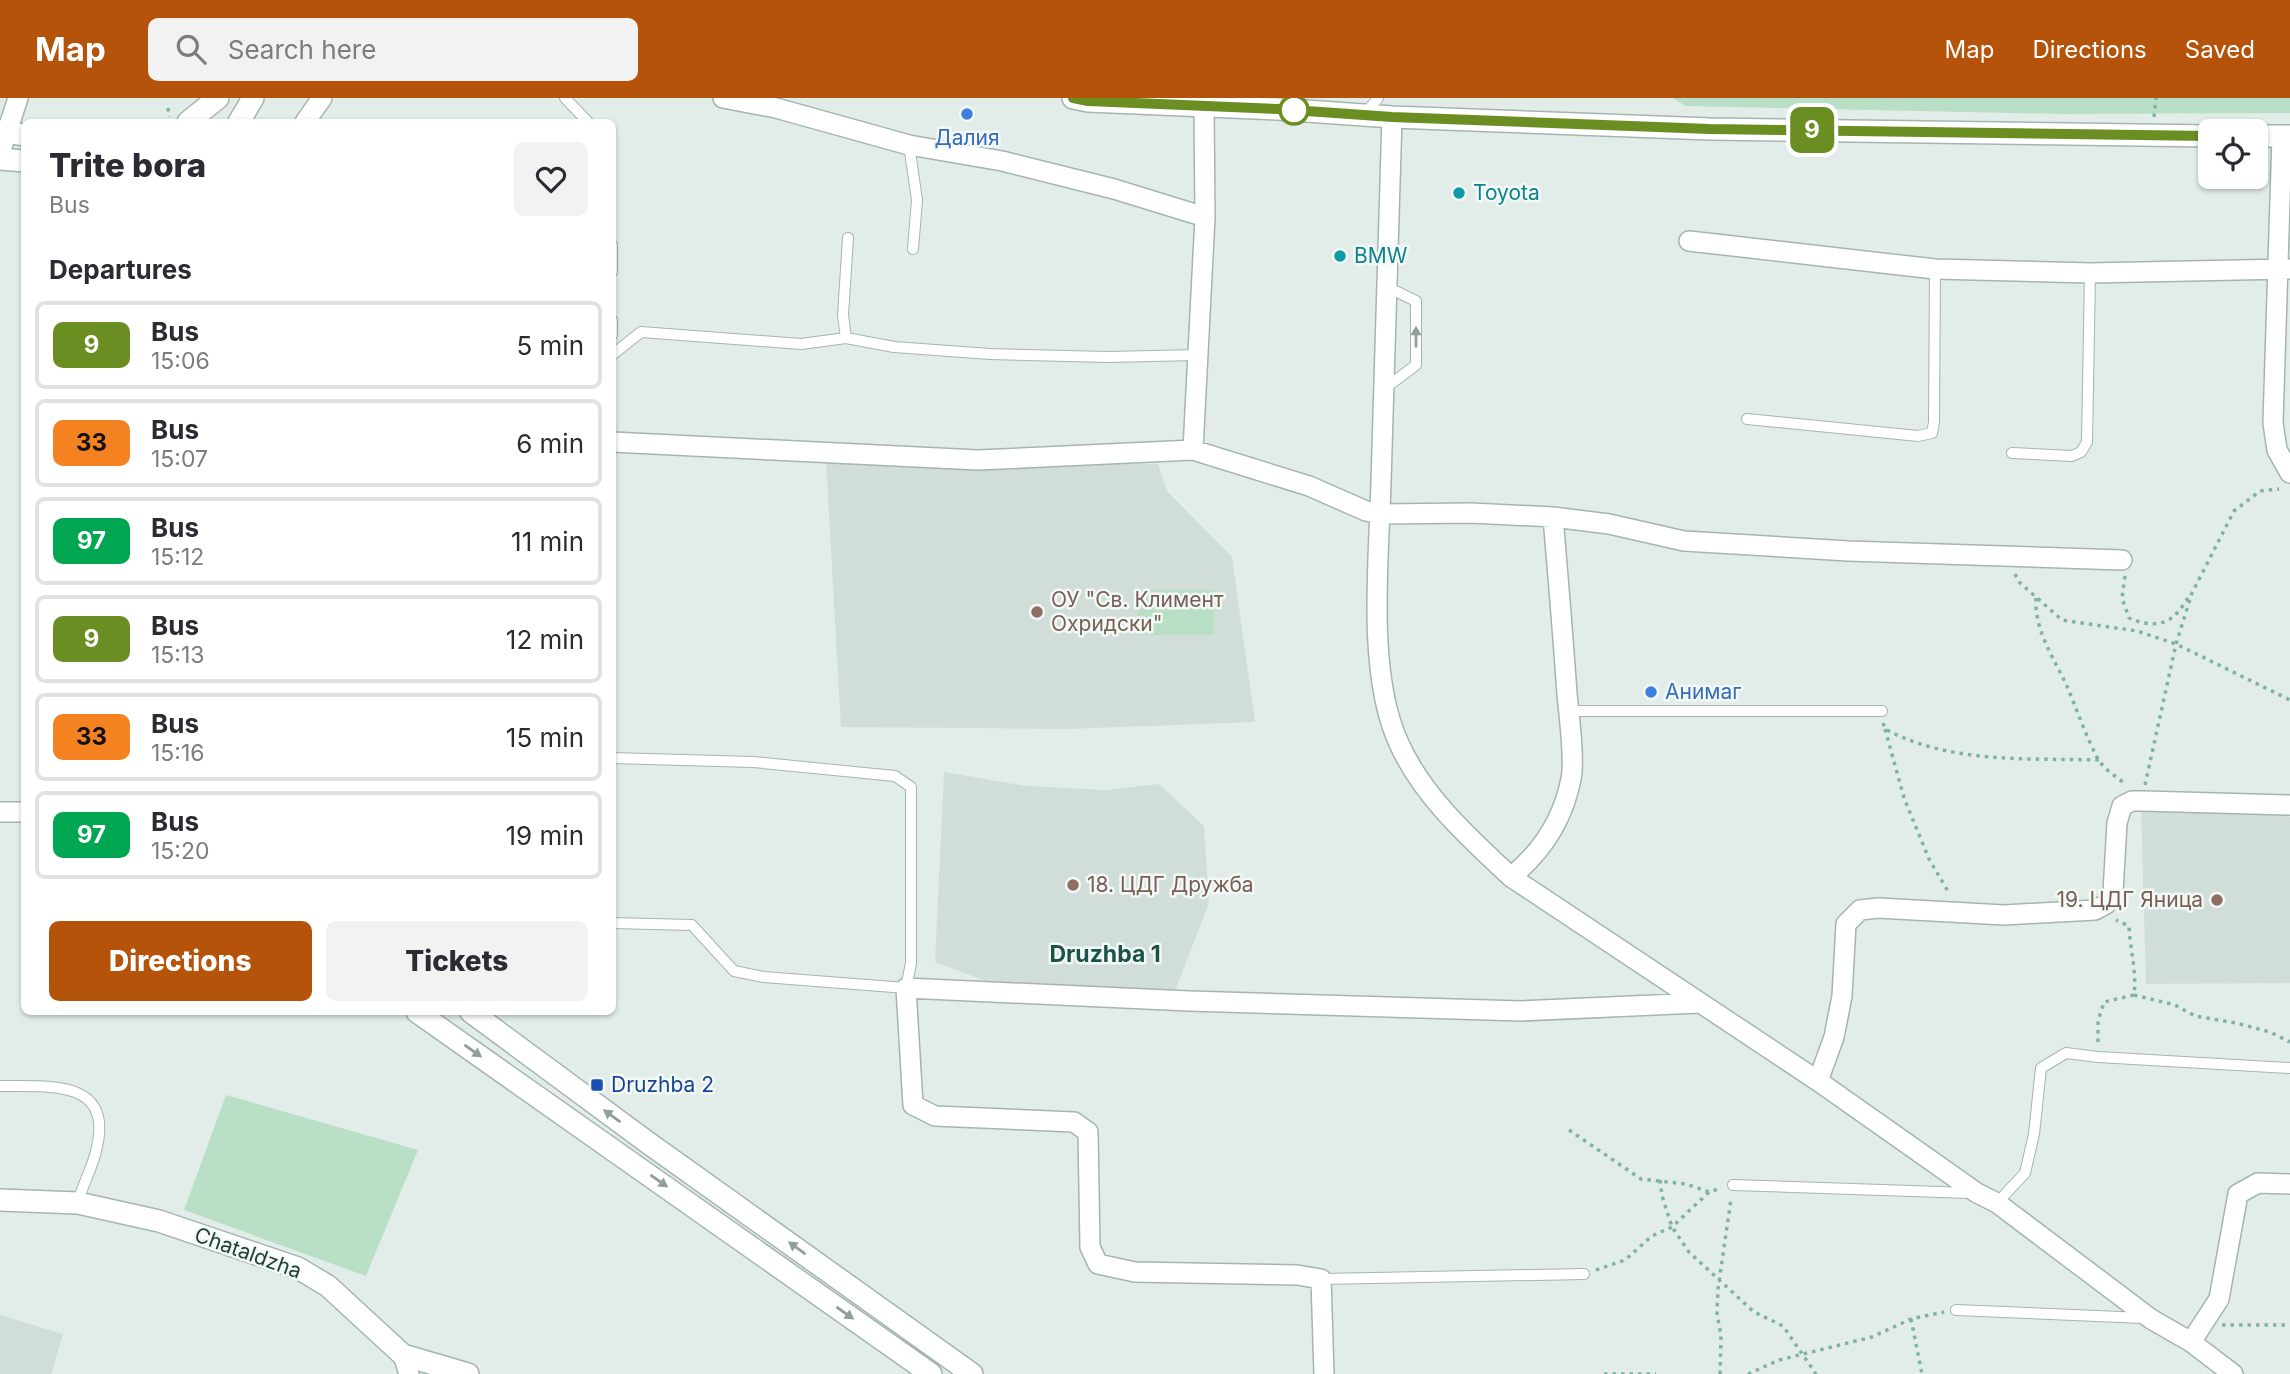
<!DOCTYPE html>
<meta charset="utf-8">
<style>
:root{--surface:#fff;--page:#f2f2f3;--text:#2b2b33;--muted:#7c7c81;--line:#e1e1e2;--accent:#b45309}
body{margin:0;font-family:Inter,sans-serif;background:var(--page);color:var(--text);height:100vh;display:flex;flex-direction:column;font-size:26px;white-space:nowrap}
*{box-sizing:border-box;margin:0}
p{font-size:23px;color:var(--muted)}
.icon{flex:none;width:38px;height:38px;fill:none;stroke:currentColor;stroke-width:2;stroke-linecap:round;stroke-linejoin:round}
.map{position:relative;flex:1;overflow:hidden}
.drawer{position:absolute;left:21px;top:21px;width:595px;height:896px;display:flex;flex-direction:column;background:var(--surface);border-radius:10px;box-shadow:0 2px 5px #0004}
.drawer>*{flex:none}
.badge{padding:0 14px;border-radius:10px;font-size:24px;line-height:46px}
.controls{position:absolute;left:2198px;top:21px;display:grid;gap:14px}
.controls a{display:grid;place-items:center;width:70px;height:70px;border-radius:10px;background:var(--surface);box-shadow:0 2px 5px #0004;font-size:35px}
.map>.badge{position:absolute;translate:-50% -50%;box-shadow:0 0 0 4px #fff}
h2{padding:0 28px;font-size:26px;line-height:63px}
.round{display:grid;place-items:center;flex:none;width:74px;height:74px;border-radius:10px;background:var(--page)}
.overview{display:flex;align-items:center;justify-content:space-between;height:119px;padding:0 28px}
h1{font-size:33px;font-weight:800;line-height:52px}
.button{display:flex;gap:14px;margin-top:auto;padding:14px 28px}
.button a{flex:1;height:80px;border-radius:10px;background:var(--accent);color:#fff;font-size:28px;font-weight:800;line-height:80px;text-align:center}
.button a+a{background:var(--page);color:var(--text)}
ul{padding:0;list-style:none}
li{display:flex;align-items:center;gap:21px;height:88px;margin:0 14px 10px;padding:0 14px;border:4px solid var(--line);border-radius:10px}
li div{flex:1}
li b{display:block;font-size:26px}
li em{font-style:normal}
li .badge{min-width:77px;font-weight:700;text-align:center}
header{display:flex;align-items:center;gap:42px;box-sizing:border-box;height:98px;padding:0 35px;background:var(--accent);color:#fff}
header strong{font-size:33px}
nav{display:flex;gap:38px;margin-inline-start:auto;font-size:24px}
.search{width:490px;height:63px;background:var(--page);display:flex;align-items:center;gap:18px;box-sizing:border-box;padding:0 24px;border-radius:10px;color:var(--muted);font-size:26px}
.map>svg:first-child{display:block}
.built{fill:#d0ddd8}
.green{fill:#b9dfc7}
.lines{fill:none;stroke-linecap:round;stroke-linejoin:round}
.service-casing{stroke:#a4b5b1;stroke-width:12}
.minor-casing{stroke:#a4b5b1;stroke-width:22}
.tertiary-casing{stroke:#a4b5b1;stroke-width:24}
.path{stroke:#80b2a7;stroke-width:3.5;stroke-dasharray:3.5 5;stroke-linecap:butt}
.service{stroke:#fff;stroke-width:10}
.minor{stroke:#fff;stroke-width:19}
.tertiary{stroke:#fff;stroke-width:21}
.oneway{fill:#909f9c}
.line-casing{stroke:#fff;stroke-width:16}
.line{stroke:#6b8e23;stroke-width:10}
.stop-dot{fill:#fff;stroke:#6b8e23;stroke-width:3.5}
.shop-dot{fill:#3f7fe0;stroke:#f3f9f6;stroke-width:2.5}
.culture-dot{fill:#0f9aa8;stroke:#f3f9f6;stroke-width:2.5}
.education-dot{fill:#8d6e63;stroke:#f3f9f6;stroke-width:2.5}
.transit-dot{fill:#1a4fb4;stroke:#f3f9f6;stroke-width:2.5}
.labels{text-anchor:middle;stroke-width:5;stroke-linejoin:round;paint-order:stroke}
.shop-label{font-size:21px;fill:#366cbe;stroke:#f3f9f6}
.culture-label{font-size:21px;fill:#0d838f;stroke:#f3f9f6;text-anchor:start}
.education-label{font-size:21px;fill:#785e54;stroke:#f3f9f6;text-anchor:start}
.transit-label{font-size:21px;fill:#164399;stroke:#f3f9f6;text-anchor:start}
.street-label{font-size:21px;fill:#213f3a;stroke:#f3f9f6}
.neighbourhood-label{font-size:23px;font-weight:bold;fill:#1b524a;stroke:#f3f9f6}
</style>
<header>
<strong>Map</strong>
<div class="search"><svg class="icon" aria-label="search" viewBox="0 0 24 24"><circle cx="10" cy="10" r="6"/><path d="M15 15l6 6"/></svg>Search here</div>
<nav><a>Map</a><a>Directions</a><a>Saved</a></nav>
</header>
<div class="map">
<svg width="2290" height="1276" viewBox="0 0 2290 1276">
<rect width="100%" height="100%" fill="#e2ede9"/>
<!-- built -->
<path class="built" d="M 826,363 L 992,367 L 1158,366 L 1167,393 L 1232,459 L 1255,624 L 1067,631 L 841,629 Z
M 944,674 L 1026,688 L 1106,692 L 1159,686 L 1204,728 L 1209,805 L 1175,893 L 994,886 L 935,864 Z
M 2141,711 L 2265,716 L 2290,719 L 2290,885 L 2146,886 Z
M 0,1217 L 63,1236 L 51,1276 L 0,1276 Z"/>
<!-- green -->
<path class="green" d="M 1672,0 L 2290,0 L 2290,15 L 2062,16 L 1686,8 Z
M 1138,492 L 1214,492 L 1214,537 L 1138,537 Z
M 226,997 L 418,1052 L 366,1178 L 184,1112 Z"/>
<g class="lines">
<defs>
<path id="service" d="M 565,0 L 588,24
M 1364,17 L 1378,0
M 909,47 L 917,102 L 913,151
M 612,147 L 612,174
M 612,222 L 612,237
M 846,240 L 843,217 L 848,140
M 612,257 L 641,234 L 801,246 L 846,240 L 894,249 L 990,256 L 1108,259 L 1197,257
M 1384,291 L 1416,267 L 1416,203 L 1387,189
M 1747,321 L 1918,338 L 1932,335 L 1934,324 L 1935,171
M 2012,355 L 2072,358 L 2081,354 L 2087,344 L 2090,175
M 1569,613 L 1882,613
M 612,660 L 753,664 L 895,678 L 911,689 L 911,865 L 906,890 L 764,879 L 734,873 L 692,827 L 612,825
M 0,988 C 49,989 115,980 96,1053 C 92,1071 82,1087 78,1105
M 1733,1087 L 1970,1095
M 1997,1105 L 2025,1075 L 2034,1036 L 2041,970 L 2066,955 L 2098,959 L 2290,970
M 1321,1181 L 1584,1176
M 1956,1212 L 2144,1220"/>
<path id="minor" d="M 723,0 L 776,10 L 909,47 L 1002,63 L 1114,91 L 1205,119
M 1392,19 C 1388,141 1385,262 1381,384 C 1379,461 1367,571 1397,641 C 1420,696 1468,739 1511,779 L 1818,983 L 1977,1095 L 1997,1105 L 2151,1221 L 2191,1244 L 2233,1276
M 305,24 L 322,0
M 2282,38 L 2273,325 L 2277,352 L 2290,375
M 0,55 L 18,0
M 1689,143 L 1935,171 L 2090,175 L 2290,171
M 612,344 L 978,362 L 1193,352 L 1309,388 L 1366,413 L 1380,416 L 1471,415 L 1553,419 L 1609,426 L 1684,443 L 1848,453 L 2122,462
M 1193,352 L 1205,119 L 1204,9
M 0,714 L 24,714
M 1511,779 C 1543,753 1563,722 1571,681 C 1575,662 1569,617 1567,596 C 1563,537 1558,478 1553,419
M 1818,983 L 1834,939 L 1842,898 L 1846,826 L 1860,812 L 1878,810 L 2004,817 L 2095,812 L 2106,806 L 2113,794 L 2117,725 L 2122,708 L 2132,703 L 2143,703 L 2290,707
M 2191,1244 L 2219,1201 L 2238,1096 L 2258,1085 L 2290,1086
M 403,1257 L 409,1276
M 1324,1276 L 1321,1181 L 1297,1177 L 1135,1174 L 1098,1166 L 1090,1149 L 1088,1034 L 1074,1024 L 935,1018 L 913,1007 L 906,890 L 1189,903 L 1521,913 L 1699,905"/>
<path id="tertiary" d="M 1073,0 L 1088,3 L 1278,11 L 1392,19 L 1710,31 L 2210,38
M 188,24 L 218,0
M 239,24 L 253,0
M 0,33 L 24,37
M 2256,38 L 2290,38
M 0,61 L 24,63
M 417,914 L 931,1276
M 471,914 L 647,1044 L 972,1276
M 0,1102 L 78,1105 L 159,1123 L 298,1170 L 328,1188 L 403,1257 L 468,1276"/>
</defs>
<!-- service casing -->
<use href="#service" class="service-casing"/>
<!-- minor casing -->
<use href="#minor" class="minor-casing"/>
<!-- tertiary casing -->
<use href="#tertiary" class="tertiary-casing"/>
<!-- path -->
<path class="path" d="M 168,10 L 169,19
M 2154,19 L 2156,0
M 2015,476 L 2019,484 L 2062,522 L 2137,533 L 2176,546 L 2290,602
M 2125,478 L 2122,500 L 2129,520 C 2145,527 2164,530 2177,515 C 2182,510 2185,503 2191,497
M 2036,500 C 2034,531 2053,559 2066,586 C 2076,609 2086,639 2098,661 C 2105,672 2116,679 2126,686
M 1883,625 L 1885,631 C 1950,666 2026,660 2099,662
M 1885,631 L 1904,700 L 1929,761 L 1949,795
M 2145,687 L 2176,546 L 2192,495 L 2234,413 L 2260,393 L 2279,391
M 2134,897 L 2175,907 L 2195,918 L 2236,925 L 2270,934 L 2290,944
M 2098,944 L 2098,923 L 2104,904 L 2134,897 C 2137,874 2130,852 2129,828 L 2116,822
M 1569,1032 L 1641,1081 L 1686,1086 L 1709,1094
M 1660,1082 L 1662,1098 L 1672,1129 L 1689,1154 L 1754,1214 L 1783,1228 L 1816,1276
M 1596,1172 L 1625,1162 L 1652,1138 L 1672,1129 L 1709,1094 L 1721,1090
M 1911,1221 L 1922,1276
M 2222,1227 L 2290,1227
M 1604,1276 L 1656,1276
M 1720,1276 L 1721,1238 L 1717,1215 L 1718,1191 L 1731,1101
M 1748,1276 L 1779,1262 L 1872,1239 L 1911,1221 L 1944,1214"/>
<!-- service -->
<use href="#service" class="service"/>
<!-- minor -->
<use href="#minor" class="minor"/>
<!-- tertiary -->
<use href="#tertiary" class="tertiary"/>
</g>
<!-- one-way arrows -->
<defs><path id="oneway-solid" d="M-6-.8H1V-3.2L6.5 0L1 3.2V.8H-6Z" transform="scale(1.75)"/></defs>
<g class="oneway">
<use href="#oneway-solid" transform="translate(1416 239) rotate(-90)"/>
<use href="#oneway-solid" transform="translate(473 953) rotate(35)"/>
<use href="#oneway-solid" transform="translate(612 1018) rotate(-144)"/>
<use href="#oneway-solid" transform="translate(659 1083) rotate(35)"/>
<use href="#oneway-solid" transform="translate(797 1150) rotate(-144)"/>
<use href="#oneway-solid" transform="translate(845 1215) rotate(35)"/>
</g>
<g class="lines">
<defs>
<path id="line" d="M 1073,0 L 1088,3 L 1278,11 L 1392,19 L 1710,31 L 2210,38"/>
</defs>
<!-- line casing -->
<use href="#line" class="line-casing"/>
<!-- line -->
<use href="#line" class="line"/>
</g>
<!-- markers -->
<circle class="stop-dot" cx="1294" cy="12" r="14"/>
<g class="shop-dot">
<circle cx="967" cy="16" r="7"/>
<circle cx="1651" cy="594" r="7"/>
</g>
<g class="culture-dot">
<circle cx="1459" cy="95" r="7"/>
<circle cx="1340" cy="158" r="7"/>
</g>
<g class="education-dot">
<circle cx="1037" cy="514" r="7"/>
<circle cx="1073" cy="787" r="7"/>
<circle cx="2217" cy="802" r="7"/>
</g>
<rect class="transit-dot" x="590" y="980" width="14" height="14" rx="3.5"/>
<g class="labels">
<!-- shop labels -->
<g class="shop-label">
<text x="967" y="47">Далия</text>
<text x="1665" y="601" text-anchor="start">Анимаг</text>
</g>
<!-- culture labels -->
<g class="culture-label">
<text x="1473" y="102">Toyota</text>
<text x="1354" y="165">BMW</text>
</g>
<!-- education labels -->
<g class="education-label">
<text x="1051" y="509">ОУ "Св. Климент<tspan x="1051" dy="24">Охридски"</tspan></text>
<text x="1087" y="794">18. ЦДГ Дружба</text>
<text x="2203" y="809" text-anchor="end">19. ЦДГ Яница</text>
</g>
<!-- transit labels -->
<g class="transit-label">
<text x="611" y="994">Druzhba 2</text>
</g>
<!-- street labels -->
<g class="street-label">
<text transform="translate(248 1155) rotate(20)" y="7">Chataldzha</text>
</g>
<!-- neighbourhood labels -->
<g class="neighbourhood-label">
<text x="1105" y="864">Druzhba 1</text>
</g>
</g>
</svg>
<div class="controls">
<a><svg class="icon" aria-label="locate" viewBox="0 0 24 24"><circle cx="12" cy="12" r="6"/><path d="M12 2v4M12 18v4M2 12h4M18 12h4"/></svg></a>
</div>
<b class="badge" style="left:1812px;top:32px;background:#6b8e23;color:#fff">9</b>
<section class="drawer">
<div class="overview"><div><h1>Trite bora</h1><p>Bus</p></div><a class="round"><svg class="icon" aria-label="heart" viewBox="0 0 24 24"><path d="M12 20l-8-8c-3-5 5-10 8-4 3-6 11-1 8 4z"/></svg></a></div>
<h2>Departures</h2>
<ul>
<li><span class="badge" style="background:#6b8e23;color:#fff">9</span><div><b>Bus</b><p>15:06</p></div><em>5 min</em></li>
<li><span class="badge" style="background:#f58220;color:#111">33</span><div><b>Bus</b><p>15:07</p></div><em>6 min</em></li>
<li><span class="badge" style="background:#00a651;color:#fff">97</span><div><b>Bus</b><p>15:12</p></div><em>11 min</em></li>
<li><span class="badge" style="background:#6b8e23;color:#fff">9</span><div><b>Bus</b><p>15:13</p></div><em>12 min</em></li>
<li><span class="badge" style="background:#f58220;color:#111">33</span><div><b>Bus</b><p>15:16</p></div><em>15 min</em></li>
<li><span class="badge" style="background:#00a651;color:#fff">97</span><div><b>Bus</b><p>15:20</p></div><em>19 min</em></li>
</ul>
<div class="button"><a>Directions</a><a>Tickets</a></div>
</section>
</div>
